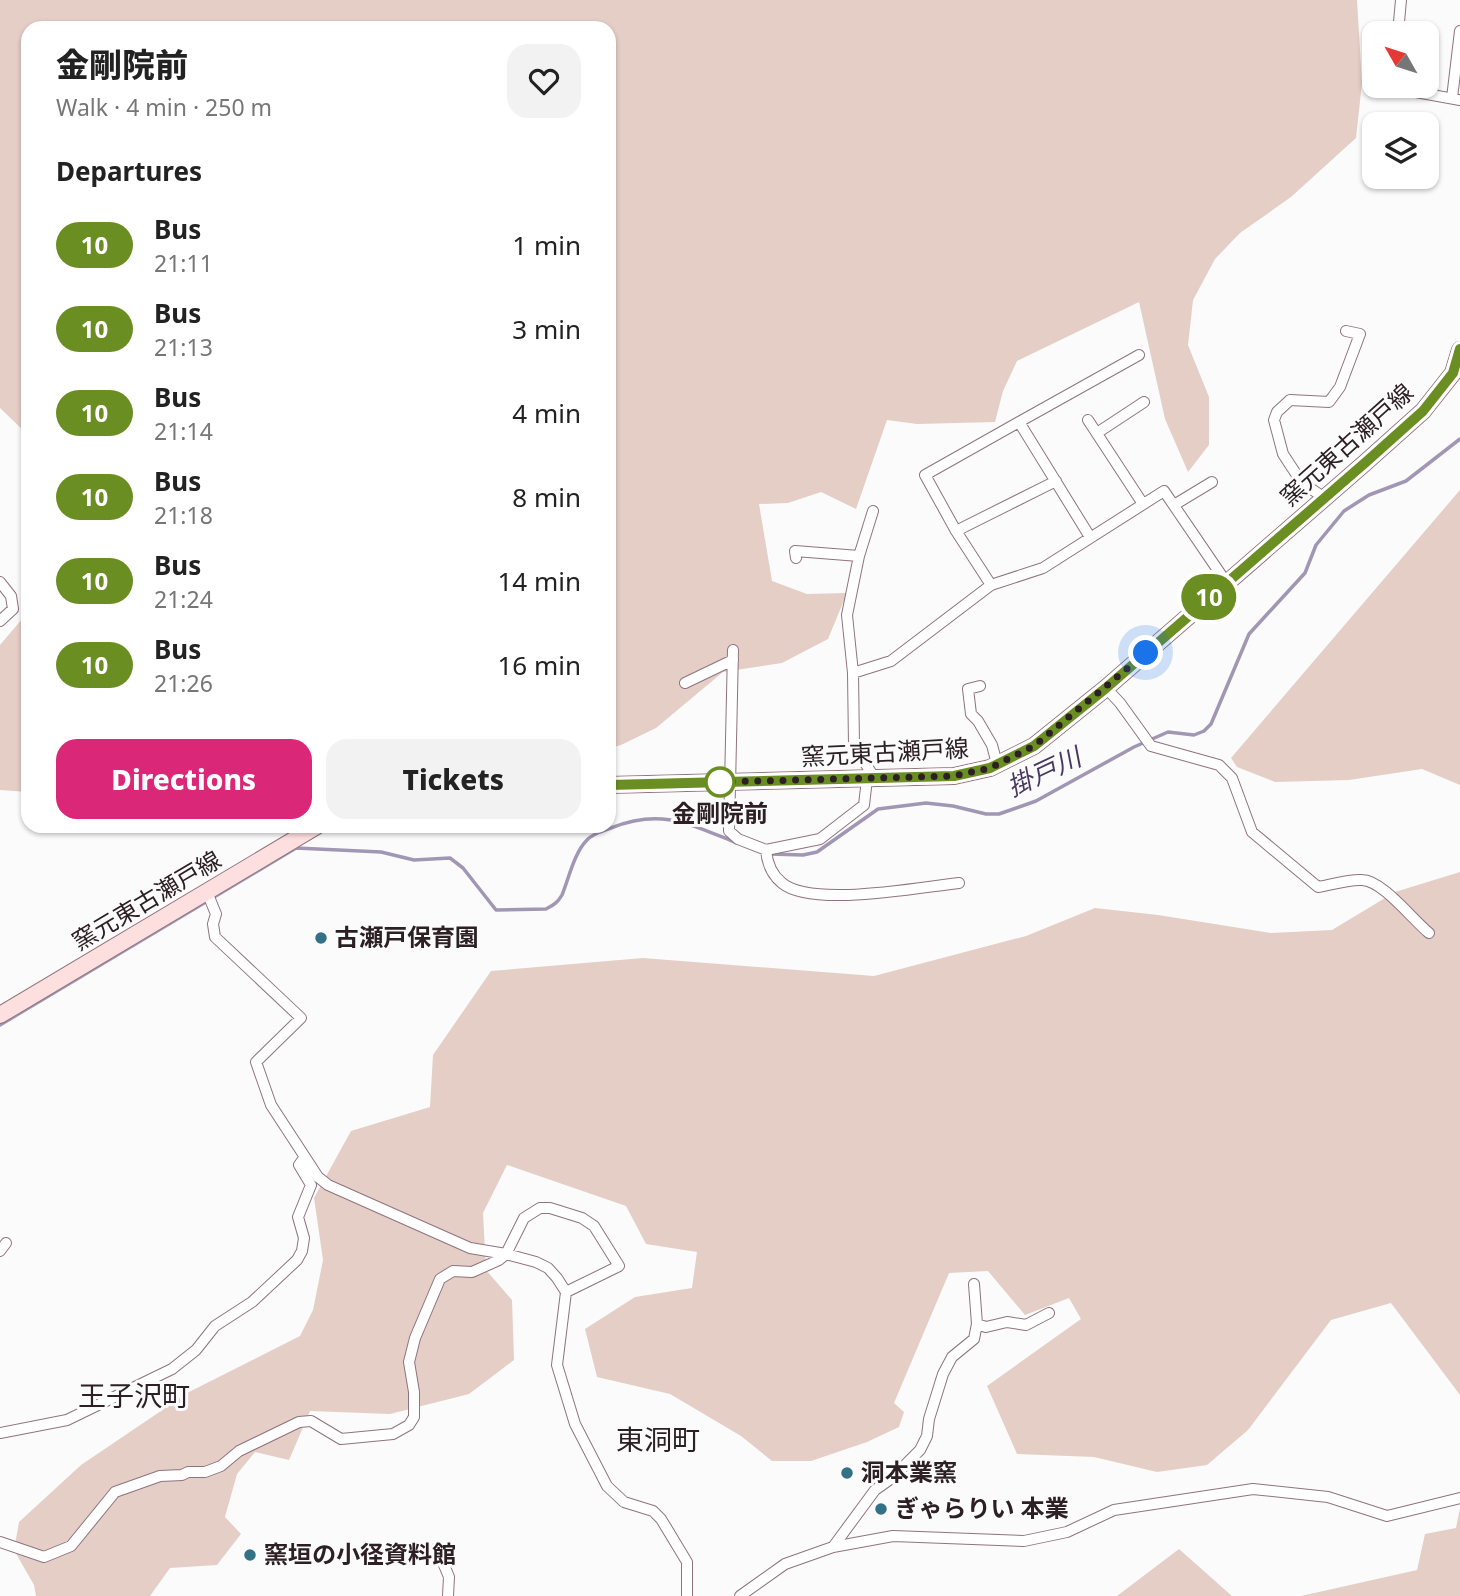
<!DOCTYPE html>
<meta charset="utf-8">
<style>
:root{--surface:#fff;--page:#f2f2f2;--text:#222;--muted:#767676;--accent:#db2777}
body{margin:0;font-family:"Noto Sans","Noto Sans JP",sans-serif;background:var(--page);color:var(--text);height:100vh;display:flex;flex-direction:column;font-size:26px;white-space:nowrap}
*{box-sizing:border-box;margin:0}
p{font-size:23px;color:var(--muted)}
.icon{flex:none;width:38px;height:38px;fill:none;stroke:currentColor;stroke-width:2;stroke-linecap:round;stroke-linejoin:round}
.map{position:relative;flex:1;overflow:hidden}
.side{position:absolute;left:21px;top:21px;width:595px;height:812px;display:flex;flex-direction:column;background:var(--surface);border-radius:21px;box-shadow:0 2px 5px #0004}
.side>*{flex:none}
.badge{padding:0 14px;border-radius:23px;font-size:24px;line-height:46px}
.needle{width:46px;rotate:309deg}
.fabs{position:absolute;left:1362px;top:21px;display:grid;gap:14px}
.fabs a{display:grid;place-items:center;width:77px;height:77px;border-radius:14px;background:var(--surface);box-shadow:0 2px 5px #0004;font-size:35px}
.you{position:absolute;width:35px;height:35px;margin:-18px;border:5px solid #fff;border-radius:50%;background:#1a73e8;box-shadow:0 0 0 10px #1a73e833}
.map>.badge{position:absolute;translate:-50% -50%;box-shadow:0 0 0 4px #fff}
h2{padding:0 35px;font-size:26px;line-height:63px}
.round{display:grid;place-items:center;flex:none;width:74px;height:74px;border-radius:21px;background:var(--page)}
.head{display:flex;align-items:center;justify-content:space-between;height:119px;padding:0 35px}
h1{font-size:33px;font-weight:800;line-height:52px}
.action{display:flex;gap:14px;margin-top:auto;padding:14px 35px}
.action a{flex:1;height:80px;border-radius:21px;background:var(--accent);color:#fff;font-size:28px;font-weight:800;line-height:80px;text-align:center}
.action a+a{background:var(--page);color:var(--text)}
ul{padding:0;list-style:none}
li{display:flex;align-items:center;gap:21px;height:84px;padding:0 35px}
li div{flex:1}
li b{display:block;font-size:26px}
li em{font-style:normal}
li .badge{min-width:77px;font-weight:700;text-align:center}
.map>svg:first-child{display:block}
.green{fill:#e5cec6}
.lines{fill:none;stroke-linecap:round;stroke-linejoin:round}
.stream{stroke:#a197b4;stroke-width:3.5}
.street-casing{stroke:#8f737f;stroke-width:12}
.secondary-casing{stroke:#8f737f;stroke-width:18}
.street{stroke:#fff;stroke-width:10}
.secondary{stroke:#fddfe0;stroke-width:16}
.line-casing{stroke:#fff;stroke-width:16}
.line{stroke:#6b8e23;stroke-width:10}
.walk{stroke:#2c2025;stroke-width:7;stroke-dasharray:0 12.6}
.stop-dot{fill:#fff;stroke:#6b8e23;stroke-width:3.5}
.poi-dot{fill:#337187;stroke:#fbfbfb;stroke-width:2.5}
.labels{text-anchor:middle;stroke-width:6;stroke-linejoin:round;paint-order:stroke}
.street-label{font-size:24px;fill:#2c2025;stroke:#fbfbfb}
.stop-label{font-size:24px;font-weight:bold;fill:#2c2025;stroke:#fbfbfb}
.poi-label{font-size:24px;font-weight:bold;fill:#2c2025;stroke:#fbfbfb;text-anchor:start}
.water-label{font-size:26px;font-style:italic;fill:#493863;stroke:#fbfbfb}
.quarter-label{font-size:28px;fill:#2c2025;stroke:#fbfbfb}
</style>
<div class="map">
<svg width="1460" height="1596" viewBox="0 0 1460 1596">
<rect width="100%" height="100%" fill="#fbfbfb"/>
<!-- green -->
<path class="green" d="M 0,0 L 1357,0 L 1362,83 L 1356,138 L 1291,197 L 1240,233 L 1215,259 L 1193,300 L 1188,345 L 1209,397 L 1209,445 L 1188,472 L 1165,419 L 1139,302 L 1017,361 L 1003,391 L 995,422 L 917,424 L 887,420 L 856,509 L 821,492 L 788,503 L 759,504 L 772,581 L 807,594 L 847,593 L 828,639 L 782,663 L 723,672 L 656,728 L 621,745 L 609,748 L 609,28 L 28,28 L 28,435 L 0,408 Z
M 1460,490 L 1460,785 L 1422,769 L 1349,780 L 1275,782 L 1237,767 L 1231,758 Z
M 28,612 L 28,792 L 0,790 L 0,645 Z
M 1460,872 L 1460,1395 L 1391,1303 L 1331,1320 L 1248,1430 L 1207,1465 L 1157,1472 L 1094,1457 L 1017,1454 L 987,1386 L 1081,1319 L 1069,1298 L 1025,1315 L 988,1271 L 949,1273 L 894,1403 L 904,1412 L 899,1427 L 867,1442 L 811,1461 L 772,1461 L 741,1436 L 670,1394 L 597,1377 L 585,1329 L 635,1297 L 692,1288 L 697,1252 L 646,1244 L 626,1206 L 507,1165 L 483,1213 L 486,1270 L 512,1300 L 514,1360 L 469,1394 L 390,1414 L 310,1411 L 289,1460 L 255,1452 L 237,1474 L 225,1517 L 241,1534 L 217,1565 L 170,1568 L 150,1596 L 36,1596 L 34,1585 L 14,1550 L 19,1522 L 81,1465 L 189,1392 L 300,1336 L 313,1310 L 323,1260 L 314,1198 L 351,1131 L 430,1107 L 433,1055 L 491,971 L 643,958 L 874,976 L 1026,936 L 1095,908 L 1158,915 L 1271,933 L 1332,930 L 1395,892 Z
M 1460,1508 L 1460,1596 L 1301,1596 L 1417,1570 L 1425,1534 L 1456,1528 Z
M 1179,1549 L 1232,1596 L 1117,1596 Z"/>
<g class="lines">
<!-- stream -->
<path class="stream" d="M 770,854 L 803,855 L 817,852 L 878,809 L 926,803 L 953,806 L 986,814 L 999,814 L 1036,801 L 1134,747 L 1168,732 L 1194,735 L 1204,731 L 1211,724 L 1249,634 L 1305,573 L 1316,545 L 1344,511 L 1369,495 L 1406,481 L 1460,439
M 0,1025 L 296,848 L 381,852 L 414,860 L 450,858 L 463,868 L 496,910 L 546,909 C 554,905 558,902 562,895 C 569,878 574,853 587,840 C 593,833 603,831 611,828 C 662,808 689,824 737,843"/>
<defs>
<path id="street" d="M 1398,33 L 1401,0
M 1394,86 L 1394,88 L 1460,100
M 1452,98 L 1460,31
M 1088,420 L 1143,504
M 1019,422 L 1139,355
M 1097,433 L 1144,402
M 1325,498 L 1302,483 L 1283,454 L 1274,420 L 1277,412 L 1290,400 L 1329,402 L 1340,387 L 1360,334 L 1346,331
M 1174,505 L 1212,482
M 873,511 L 859,556 L 847,615 L 853,673 L 854,745 L 875,779
M 956,531 L 1056,481
M 796,558 L 795,551 L 859,556
M 0,582 L 11,596 L 13,609 L 0,621
M 991,585 L 956,531 L 925,475 L 1019,422 L 1090,537
M 733,650 L 729,831 L 738,839 L 766,850 L 820,839 L 864,805 L 867,779
M 853,673 L 891,661 L 991,585 L 1043,568 L 1164,491 L 1226,582
M 685,683 L 733,660
M 980,686 L 968,689 L 971,714 L 978,721 L 992,745 L 997,764
M 1106,688 L 1120,703 L 1151,746 L 1219,765 L 1232,778 L 1252,832 L 1318,887 C 1332,885 1348,879 1362,880 C 1382,880 1412,919 1429,933
M 766,850 C 767,862 772,875 782,883 C 812,908 920,887 959,883
M 207,892 L 216,914 L 213,924 L 215,937 L 301,1018 L 256,1062 L 271,1105 L 318,1177 L 328,1185 L 470,1248 L 506,1254 L 536,1262 L 548,1268 L 557,1278 L 566,1292 L 557,1365 L 575,1424 L 607,1486 L 624,1502 L 653,1511 L 661,1519 L 687,1562 L 687,1596
M 0,1251 L 6,1243
M 977,1324 L 986,1327 L 1007,1322 L 1026,1325 L 1049,1313
M 0,1433 L 67,1420 L 172,1369 L 196,1350 L 215,1326 L 252,1302 L 297,1260 L 302,1251 L 304,1238 L 298,1217 L 311,1185 L 299,1165 L 304,1158
M 0,1542 L 44,1557 L 71,1546 L 115,1492 L 160,1476 L 182,1475 L 188,1472 L 205,1472 L 221,1466 L 239,1451 L 299,1422 L 311,1421 L 341,1439 L 393,1434 L 409,1425 L 414,1417 L 414,1392 L 409,1362 L 415,1338 L 440,1279 L 453,1271 L 472,1272 L 499,1260 L 506,1254 L 524,1218 L 540,1208 L 550,1208 L 582,1218 L 594,1226 L 619,1266 L 566,1292
M 833,1547 L 875,1490 L 892,1478 L 920,1450 L 927,1436 L 929,1419 L 943,1374 L 952,1357 L 974,1339 L 977,1324 L 974,1284
M 437,1548 L 449,1577 L 448,1596
M 740,1596 L 785,1564 L 833,1547 L 893,1536 L 1024,1541 L 1067,1532 L 1114,1510 L 1253,1489 L 1328,1497 L 1387,1516 L 1460,1498"/>
<path id="secondary" d="M 609,785 L 954,776 L 990,768 L 1034,746 L 1106,688 L 1366,462 L 1423,411 L 1453,373 L 1460,350
M 0,1015 L 317,826"/>
</defs>
<!-- street casing -->
<use href="#street" class="street-casing"/>
<!-- secondary casing -->
<use href="#secondary" class="secondary-casing"/>
<!-- street -->
<use href="#street" class="street"/>
<!-- secondary -->
<use href="#secondary" class="secondary"/>
</g>
<g class="lines">
<defs>
<path id="line" d="M 609,785 L 954,776 L 990,768 L 1034,746 L 1106,688 L 1366,462 L 1423,411 L 1453,373 L 1460,349"/>
</defs>
<!-- line casing -->
<use href="#line" class="line-casing"/>
<!-- line -->
<use href="#line" class="line"/>
<!-- walk -->
<path class="walk" d="M 720,782 L 954,776 L 990,768 L 1034,746 L 1146,653"/>
</g>
<!-- markers -->
<circle class="stop-dot" cx="720" cy="782" r="14"/>
<g class="poi-dot">
<circle cx="321" cy="938" r="7"/>
<circle cx="847" cy="1473" r="7"/>
<circle cx="881" cy="1509" r="7"/>
<circle cx="250" cy="1555" r="7"/>
</g>
<g class="labels">
<!-- street labels -->
<g class="street-label">
<text transform="translate(1347 445) rotate(-42)" y="8">窯元東古瀬戸線</text>
<text transform="translate(885 753) rotate(-3)" y="8">窯元東古瀬戸線</text>
<text transform="translate(147 901) rotate(-31)" y="8">窯元東古瀬戸線</text>
</g>
<!-- stop labels -->
<g class="stop-label">
<text x="720" y="822">金剛院前</text>
</g>
<!-- poi labels -->
<g class="poi-label">
<text x="335" y="946">古瀬戸保育園</text>
<text x="861" y="1481">洞本業窯</text>
<text x="895" y="1517">ぎゃらりい 本業</text>
<text x="264" y="1563">窯垣の小径資料館</text>
</g>
<!-- water labels -->
<g class="water-label">
<text transform="translate(1044 772) rotate(-25)" y="9">掛戸川</text>
</g>
<!-- quarter labels -->
<g class="quarter-label">
<text x="134" y="1406">王子沢町</text>
<text x="658" y="1450">東洞町</text>
</g>
</g>
</svg>
<div class="fabs">
<a><svg class="needle" viewBox="-14 -14 28 28"><path d="M0-13l5 13h-10z" fill="#e53935"/><path d="M0 13l5-13h-10z" fill="#767676"/></svg></a>
<a><svg class="icon" aria-label="layers" viewBox="0 0 24 24"><path d="M12 4l9 5-9 5-9-5zM3 14l9 5 9-5"/></svg></a>
</div>
<div class="you" style="left:1146px;top:653px"></div>
<b class="badge" style="left:1209px;top:597px;background:#6b8e23;color:#fff">10</b>
<section class="side">
<div class="head"><div><h1>金剛院前</h1><p>Walk · 4 min · 250 m</p></div><a class="round"><svg class="icon" aria-label="heart" viewBox="0 0 24 24"><path d="M12 20l-8-8c-3-5 5-10 8-4 3-6 11-1 8 4z"/></svg></a></div>
<h2>Departures</h2>
<ul>
<li><span class="badge" style="background:#6b8e23;color:#fff">10</span><div><b>Bus</b><p>21:11</p></div><em>1 min</em></li>
<li><span class="badge" style="background:#6b8e23;color:#fff">10</span><div><b>Bus</b><p>21:13</p></div><em>3 min</em></li>
<li><span class="badge" style="background:#6b8e23;color:#fff">10</span><div><b>Bus</b><p>21:14</p></div><em>4 min</em></li>
<li><span class="badge" style="background:#6b8e23;color:#fff">10</span><div><b>Bus</b><p>21:18</p></div><em>8 min</em></li>
<li><span class="badge" style="background:#6b8e23;color:#fff">10</span><div><b>Bus</b><p>21:24</p></div><em>14 min</em></li>
<li><span class="badge" style="background:#6b8e23;color:#fff">10</span><div><b>Bus</b><p>21:26</p></div><em>16 min</em></li>
</ul>
<div class="action"><a>Directions</a><a>Tickets</a></div>
</section>
</div>
